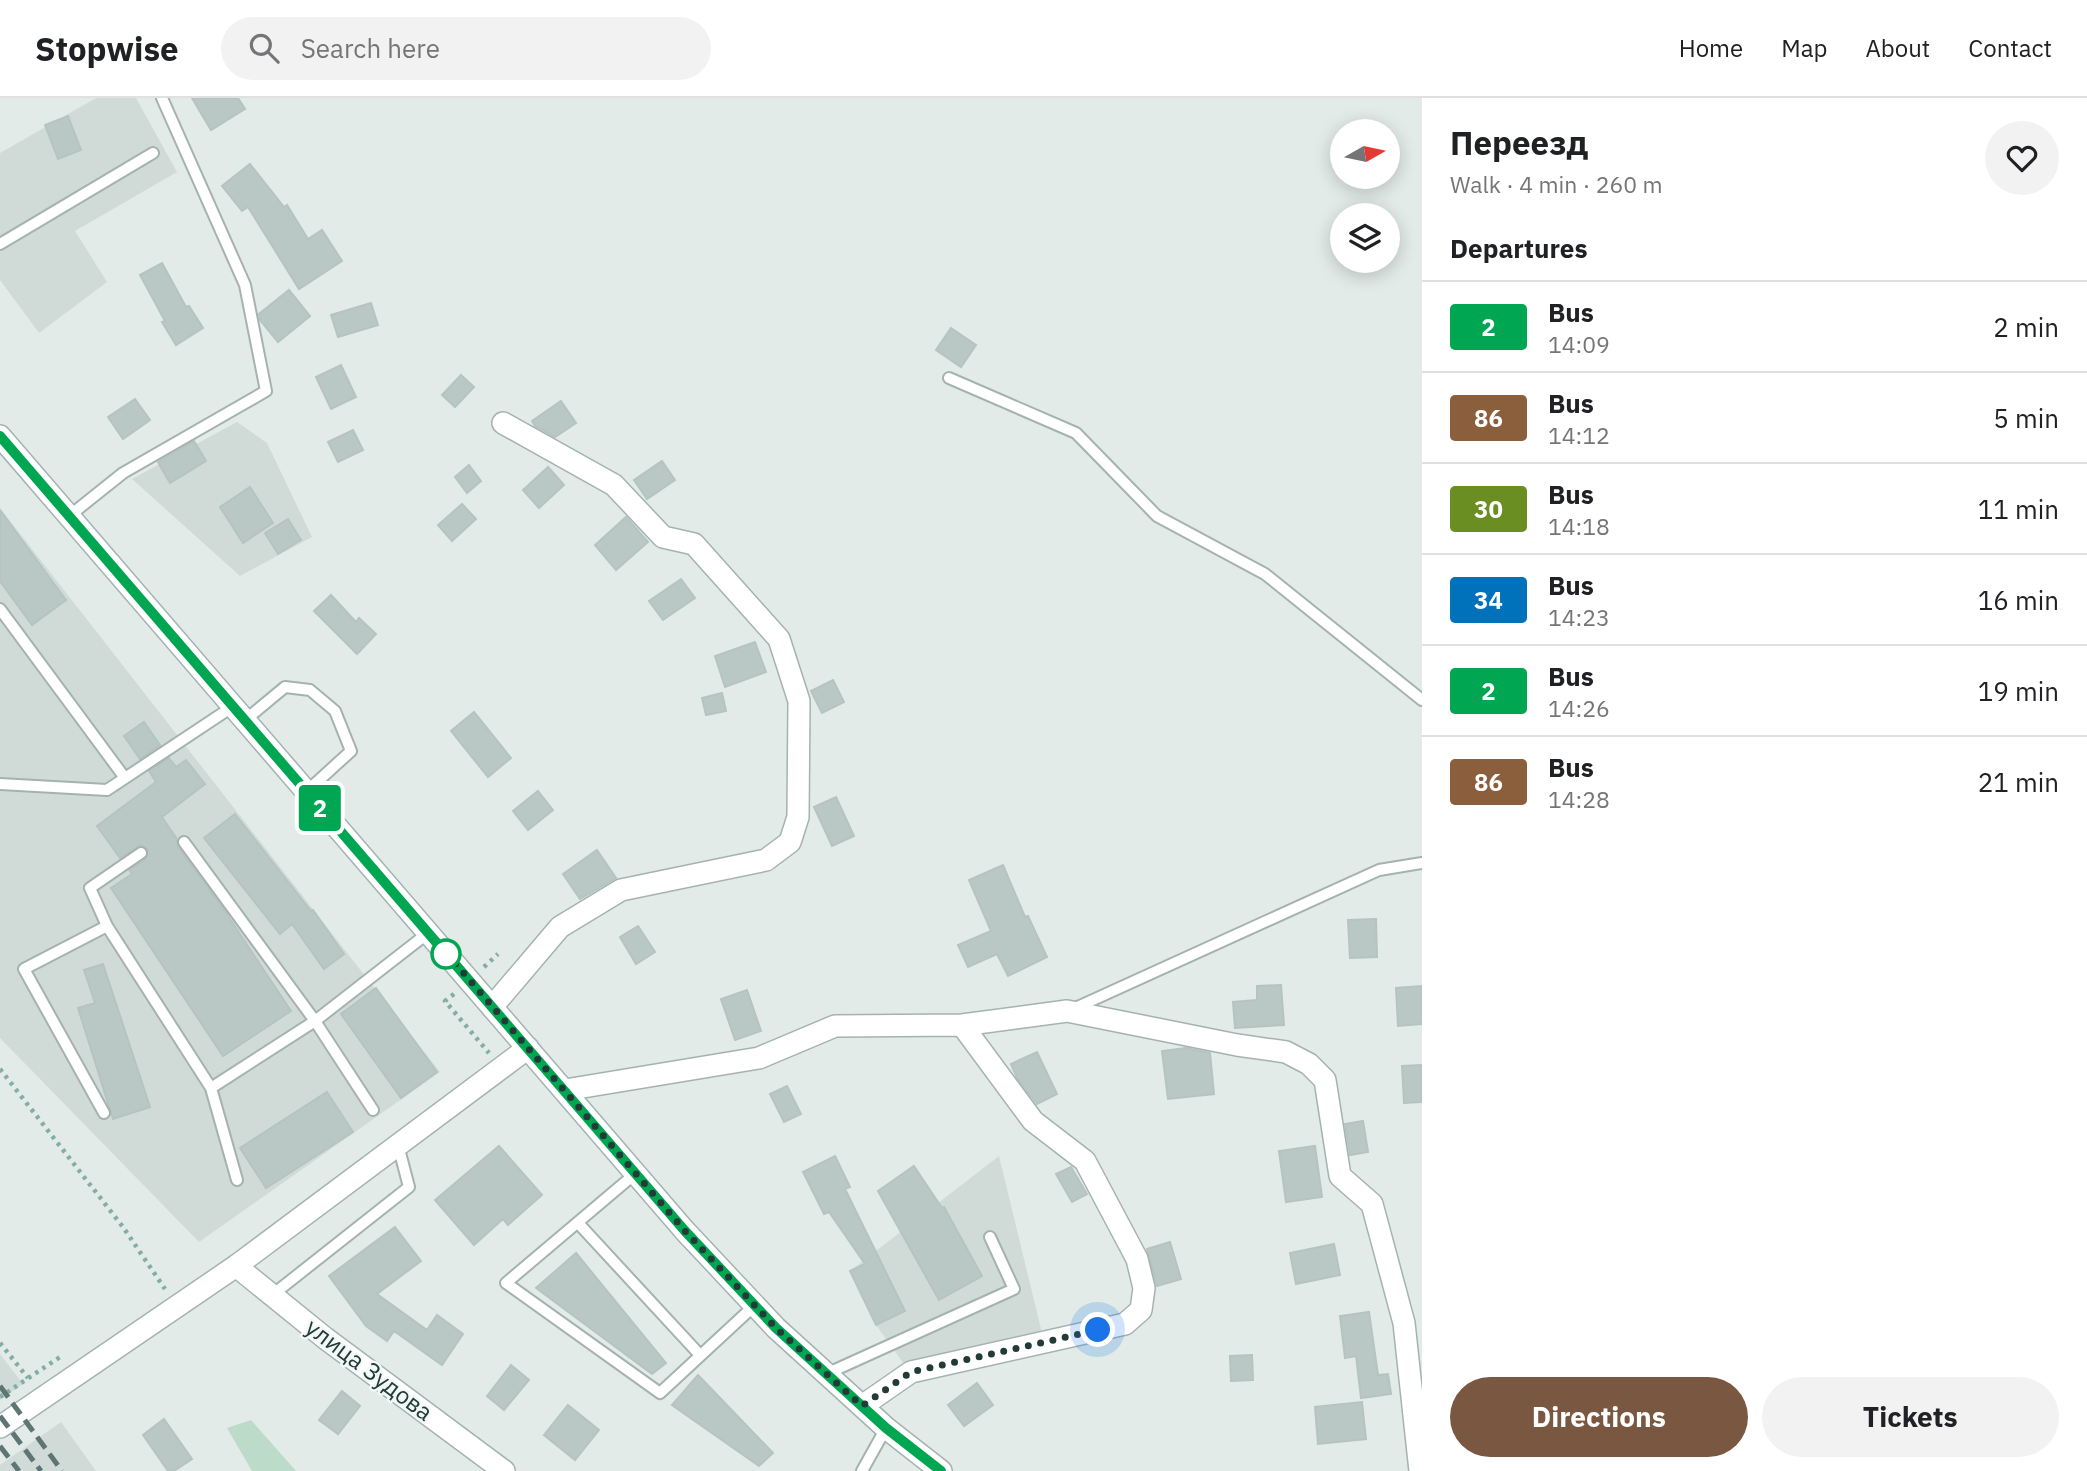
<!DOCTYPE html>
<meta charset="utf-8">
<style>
:root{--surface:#fff;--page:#f2f2f2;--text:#202124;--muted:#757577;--line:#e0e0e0;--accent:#7a5740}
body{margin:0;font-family:"IBM Plex Sans",sans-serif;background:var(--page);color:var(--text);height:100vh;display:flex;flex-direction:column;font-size:26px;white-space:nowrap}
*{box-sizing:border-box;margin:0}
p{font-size:23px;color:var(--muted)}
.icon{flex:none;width:38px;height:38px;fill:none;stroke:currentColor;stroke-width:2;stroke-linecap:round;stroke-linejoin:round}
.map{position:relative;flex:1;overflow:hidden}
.drawer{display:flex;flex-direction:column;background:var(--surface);width:665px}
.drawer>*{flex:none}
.badge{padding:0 14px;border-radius:5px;font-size:24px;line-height:46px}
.needle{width:46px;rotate:81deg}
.tools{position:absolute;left:1330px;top:21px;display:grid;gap:14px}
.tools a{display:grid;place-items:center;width:70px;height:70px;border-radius:50%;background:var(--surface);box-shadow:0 4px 18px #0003;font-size:35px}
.you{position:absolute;width:35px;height:35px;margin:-18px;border:5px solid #fff;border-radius:50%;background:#1a73e8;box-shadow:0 0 0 10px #1a73e833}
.map>.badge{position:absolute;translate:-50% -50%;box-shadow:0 0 0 4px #fff}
h2{padding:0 28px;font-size:26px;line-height:63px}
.round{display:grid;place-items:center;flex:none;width:74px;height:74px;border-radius:37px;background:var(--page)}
.overview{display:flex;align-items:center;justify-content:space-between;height:119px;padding:0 28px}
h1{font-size:33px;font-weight:700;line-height:52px}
.button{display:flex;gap:14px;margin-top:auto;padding:14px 28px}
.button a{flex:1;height:80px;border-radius:42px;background:var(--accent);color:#fff;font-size:28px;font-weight:700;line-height:80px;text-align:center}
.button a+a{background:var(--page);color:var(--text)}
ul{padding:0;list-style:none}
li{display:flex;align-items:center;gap:21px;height:91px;padding:0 28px;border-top:2px solid var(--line)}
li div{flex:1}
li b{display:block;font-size:26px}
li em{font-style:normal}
li .badge{min-width:77px;font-weight:700;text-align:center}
header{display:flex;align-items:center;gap:42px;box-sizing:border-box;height:98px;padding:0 35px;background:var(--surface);border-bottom:2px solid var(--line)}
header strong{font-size:33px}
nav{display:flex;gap:38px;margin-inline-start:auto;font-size:24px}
.search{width:490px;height:63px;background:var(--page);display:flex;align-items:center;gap:18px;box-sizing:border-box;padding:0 24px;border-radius:38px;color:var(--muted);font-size:26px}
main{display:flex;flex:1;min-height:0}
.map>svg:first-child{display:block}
.built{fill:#d0dbd7}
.green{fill:#bcdbc9}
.building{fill:#bac8c5;stroke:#b5c4c0;stroke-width:2}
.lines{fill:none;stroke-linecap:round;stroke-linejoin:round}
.service-casing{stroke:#a5b3b0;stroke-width:14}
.minor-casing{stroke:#a5b3b0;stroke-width:24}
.tertiary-casing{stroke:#a5b3b0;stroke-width:24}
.path{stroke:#84ada6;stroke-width:4.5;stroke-dasharray:3.5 5;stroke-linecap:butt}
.service{stroke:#fff;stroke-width:10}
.minor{stroke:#fff;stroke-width:21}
.tertiary{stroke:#fff;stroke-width:21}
.rail{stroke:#5d7673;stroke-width:5;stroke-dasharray:14 7;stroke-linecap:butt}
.line-casing{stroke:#fff;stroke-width:16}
.line{stroke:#00a651;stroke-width:10}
.walk{stroke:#233b38;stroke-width:7;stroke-dasharray:0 12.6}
.stop-dot{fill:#fff;stroke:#00a651;stroke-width:3.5}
.labels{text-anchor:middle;stroke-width:5;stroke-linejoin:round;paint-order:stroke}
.street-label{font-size:24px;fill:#233b38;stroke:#f2f8f6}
</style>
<header>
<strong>Stopwise</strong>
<div class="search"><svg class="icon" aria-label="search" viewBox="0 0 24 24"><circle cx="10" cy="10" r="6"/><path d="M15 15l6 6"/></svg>Search here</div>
<nav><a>Home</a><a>Map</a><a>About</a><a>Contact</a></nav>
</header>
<main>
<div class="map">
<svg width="1422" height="1373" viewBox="0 0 1422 1373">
<rect width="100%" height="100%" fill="#e2ebe8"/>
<!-- built -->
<path class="built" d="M 96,0 L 136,0 L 177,74 L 75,133 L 107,184 L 39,235 L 0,182 L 0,55 Z
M 237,324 L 267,345 L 312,439 L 240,478 L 132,381 Z
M 0,410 L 440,974 L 199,1144 L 0,940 Z
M 999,1058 L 1042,1235 L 904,1266 L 876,1227 L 850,1173 Z
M 0,1256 L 23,1286 L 0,1302 Z
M 61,1324 L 96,1373 L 0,1373 L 0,1367 Z"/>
<!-- green -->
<path class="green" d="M 251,1322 L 296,1373 L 252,1373 L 227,1330 Z"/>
<!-- building -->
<path class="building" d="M 192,0 L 238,0 L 245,11 L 211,32 Z
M 68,18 L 81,52 L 58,61 L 45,27 Z
M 250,66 L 284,109 L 287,107 L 308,141 L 322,132 L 342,163 L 299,191 L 248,109 L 242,113 L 222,88 Z
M 162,165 L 186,209 L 189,208 L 203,230 L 176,247 L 162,224 L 165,223 L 140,177 Z
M 289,192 L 310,218 L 278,244 L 260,222 L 259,216 Z
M 371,205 L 378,227 L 338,239 L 331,217 Z
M 951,230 L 976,247 L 961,269 L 936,252 Z
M 341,267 L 356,299 L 331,311 L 316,279 Z
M 461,277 L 474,289 L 455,309 L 442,297 Z
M 135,301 L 150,322 L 123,341 L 108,319 Z
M 561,303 L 576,325 L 555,339 L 535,328 L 532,323 Z
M 353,332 L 363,352 L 338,364 L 328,344 Z
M 194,343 L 206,363 L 170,385 L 158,364 Z
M 662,363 L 675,382 L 647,401 L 634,382 Z
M 469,367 L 481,383 L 467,395 L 455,379 Z
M 548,369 L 564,387 L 539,410 L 523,392 Z
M 250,389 L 273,425 L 243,445 L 220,409 Z
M 462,406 L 476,421 L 452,443 L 438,427 Z
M 0,412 L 66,502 L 32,527 L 0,483 Z
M 626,419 L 648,444 L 616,472 L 595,447 Z
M 288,421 L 301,442 L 278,456 L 265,435 Z
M 681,481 L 695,500 L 663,522 L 649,503 Z
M 331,497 L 356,524 L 359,520 L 376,536 L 357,556 L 314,513 Z
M 755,544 L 766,574 L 725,589 L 715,558 Z
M 833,582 L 844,604 L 822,615 L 811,593 Z
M 722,595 L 726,613 L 706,617 L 702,600 Z
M 474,614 L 511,660 L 488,679 L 451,633 Z
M 144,624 L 160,647 L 140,661 L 124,638 Z
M 169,660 L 176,669 L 186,662 L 205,686 L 162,719 L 177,741 L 178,749 L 222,809 L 291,913 L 223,958 L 111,790 L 132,776 L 129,772 L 146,761 L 148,751 L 140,747 L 120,760 L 97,728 L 156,684 L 149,673 Z
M 538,693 L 553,712 L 528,732 L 513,713 Z
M 836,699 L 854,738 L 832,748 L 814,709 Z
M 235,716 L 311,813 L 313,812 L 344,856 L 324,871 L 292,826 L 280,836 L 204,740 Z
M 597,752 L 616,780 L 580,801 L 563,776 Z
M 1003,767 L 1025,819 L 1028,818 L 1047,859 L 1008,878 L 997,856 L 968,869 L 958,847 L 991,833 L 969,782 Z
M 1376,821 L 1377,859 L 1350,860 L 1348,822 Z
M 638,828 L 655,854 L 636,866 L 620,839 Z
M 103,866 L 150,1009 L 113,1021 L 78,910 L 95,905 L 84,872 Z
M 1281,887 L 1284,927 L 1235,930 L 1233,904 L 1257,902 L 1257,888 Z
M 1422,888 L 1422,926 L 1398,928 L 1396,890 Z
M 376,890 L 437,974 L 401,1000 L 341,916 Z
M 747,892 L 761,933 L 735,942 L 721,901 Z
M 1186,950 L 1210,955 L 1214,996 L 1168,1001 L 1162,953 Z
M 1037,954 L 1057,996 L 1037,1006 L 1017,980 L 1011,966 Z
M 1422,967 L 1422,1004 L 1404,1005 L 1402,968 Z
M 787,988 L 801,1016 L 784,1024 L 770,996 Z
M 327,994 L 353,1034 L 266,1090 L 240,1050 Z
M 1363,1023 L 1368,1054 L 1350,1057 L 1345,1026 Z
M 499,1048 L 542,1097 L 508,1127 L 503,1121 L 474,1147 L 435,1102 Z
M 1315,1048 L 1322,1099 L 1286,1104 L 1279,1053 Z
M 835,1058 L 850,1089 L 845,1091 L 905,1213 L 876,1227 L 850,1173 L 865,1166 L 829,1114 L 824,1116 L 803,1074 Z
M 914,1068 L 942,1110 L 944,1109 L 982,1178 L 939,1202 L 878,1093 Z
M 1071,1069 L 1087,1096 L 1072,1104 L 1056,1076 Z
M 395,1129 L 421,1163 L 377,1196 L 427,1232 L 437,1217 L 463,1236 L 442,1267 L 394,1233 L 387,1243 L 366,1228 L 329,1178 Z
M 1170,1144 L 1181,1181 L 1157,1188 L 1147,1151 Z
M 1334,1146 L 1340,1177 L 1296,1186 L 1290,1155 Z
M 576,1155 L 666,1265 L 652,1276 L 536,1190 Z
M 1369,1214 L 1378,1277 L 1388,1276 L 1391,1296 L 1361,1300 L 1356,1258 L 1345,1260 L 1340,1218 Z
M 1252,1257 L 1253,1282 L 1231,1283 L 1230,1258 Z
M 511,1267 L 529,1282 L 504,1312 L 487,1298 Z
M 698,1277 L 773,1355 L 759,1368 L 672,1307 Z
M 977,1285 L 993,1307 L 964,1328 L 948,1307 Z
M 342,1293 L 360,1308 L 338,1336 L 319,1322 Z
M 1362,1304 L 1366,1341 L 1318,1346 L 1315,1309 Z
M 568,1307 L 599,1332 L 575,1362 L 544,1337 Z
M 164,1321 L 192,1361 L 174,1373 L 168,1373 L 143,1337 Z"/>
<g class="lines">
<defs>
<path id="service" d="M 0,146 L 153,55
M 949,280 L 1076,335 L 1157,418 L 1265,476 L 1422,602
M 68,419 L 123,375 L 266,293 L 245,187 L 162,0
M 0,511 L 125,680
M 244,623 L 285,589 L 310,592 L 335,613 L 351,653 L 306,694
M 0,686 L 107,692 L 232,609
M 184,744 L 315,923 L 373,1012
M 141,755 L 90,790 L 107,828 L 211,990 L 315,923 L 428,835
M 1073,911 L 1379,772 L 1422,765
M 211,990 L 237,1082
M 104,1015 L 24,871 L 107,828
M 636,1075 L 506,1185 L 660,1295 L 755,1207
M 578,1125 L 700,1257
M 271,1198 L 409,1089 L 398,1047
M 826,1276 L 1014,1191 L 990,1139
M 862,1373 L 886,1330"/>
<path id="minor" d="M 492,909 L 560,829 L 621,792 L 766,762 L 790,744 L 798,719 L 799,603 L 779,541 L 694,446 L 663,439 L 614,387 L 503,325
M 565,992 L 759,960 L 835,928 L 962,927 L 1067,913 L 1237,947 L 1286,954 L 1309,966 L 1325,982 L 1340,1078 L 1372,1106 L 1404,1225 L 1420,1373
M 236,1168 L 325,1240 L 504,1373
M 862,1308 L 911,1274 L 1125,1226 L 1141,1212 L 1144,1190 L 1137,1161 L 1085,1063 L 1033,1023 L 962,927"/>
<path id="tertiary" d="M 0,338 L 685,1133 L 776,1230 L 886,1330 L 941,1373
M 0,1329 L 236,1168 L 528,950"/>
</defs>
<!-- service casing -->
<use href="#service" class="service-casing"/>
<!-- minor casing -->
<use href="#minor" class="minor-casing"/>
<!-- tertiary casing -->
<use href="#tertiary" class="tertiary-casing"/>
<!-- path -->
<path class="path" d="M 484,869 L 498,856
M 454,896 L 445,903 L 489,955
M 0,971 L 123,1129 L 165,1191
M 0,1245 L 28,1280
M 0,1299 L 63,1257"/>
<!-- service -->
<use href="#service" class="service"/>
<!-- minor -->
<use href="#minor" class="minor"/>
<!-- tertiary -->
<use href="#tertiary" class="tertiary"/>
<!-- rail -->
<path class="rail" d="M 0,1288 L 62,1373
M 0,1318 L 41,1373
M 0,1348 L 19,1373"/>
</g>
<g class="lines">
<defs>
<path id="line" d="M 0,338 L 685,1133 L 776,1230 L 886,1330 L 941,1373"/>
</defs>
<!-- line casing -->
<use href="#line" class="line-casing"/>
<!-- line -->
<use href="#line" class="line"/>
<!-- walk -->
<path class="walk" d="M 446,856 L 443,851 L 685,1133 L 776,1230 L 862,1308 L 911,1274 L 1098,1232"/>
</g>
<!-- markers -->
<circle class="stop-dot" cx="446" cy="856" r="14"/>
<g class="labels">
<!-- street labels -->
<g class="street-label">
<text transform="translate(369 1272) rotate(37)" y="8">улица Зудова</text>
</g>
</g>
</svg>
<div class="tools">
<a><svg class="needle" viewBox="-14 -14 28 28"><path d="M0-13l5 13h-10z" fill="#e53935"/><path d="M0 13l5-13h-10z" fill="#757577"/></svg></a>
<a><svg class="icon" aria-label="layers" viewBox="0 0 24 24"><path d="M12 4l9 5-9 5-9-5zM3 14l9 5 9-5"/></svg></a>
</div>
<div class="you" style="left:1098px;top:1232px"></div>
<b class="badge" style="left:320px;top:710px;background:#00a651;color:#fff">2</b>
</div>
<section class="drawer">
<div class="overview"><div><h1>Переезд</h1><p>Walk · 4 min · 260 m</p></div><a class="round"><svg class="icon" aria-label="heart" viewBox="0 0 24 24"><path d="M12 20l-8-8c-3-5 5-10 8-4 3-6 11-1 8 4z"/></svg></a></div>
<h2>Departures</h2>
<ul>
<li><span class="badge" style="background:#00a651;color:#fff">2</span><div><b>Bus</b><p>14:09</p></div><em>2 min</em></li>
<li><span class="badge" style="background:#8b5e3c;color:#fff">86</span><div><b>Bus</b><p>14:12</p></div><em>5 min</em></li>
<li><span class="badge" style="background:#6b8e23;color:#fff">30</span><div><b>Bus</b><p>14:18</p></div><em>11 min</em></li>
<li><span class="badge" style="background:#0072bc;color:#fff">34</span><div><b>Bus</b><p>14:23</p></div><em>16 min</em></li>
<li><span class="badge" style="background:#00a651;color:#fff">2</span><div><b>Bus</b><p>14:26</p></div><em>19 min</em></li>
<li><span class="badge" style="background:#8b5e3c;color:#fff">86</span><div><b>Bus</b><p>14:28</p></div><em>21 min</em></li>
</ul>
<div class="button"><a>Directions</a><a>Tickets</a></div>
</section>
</main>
